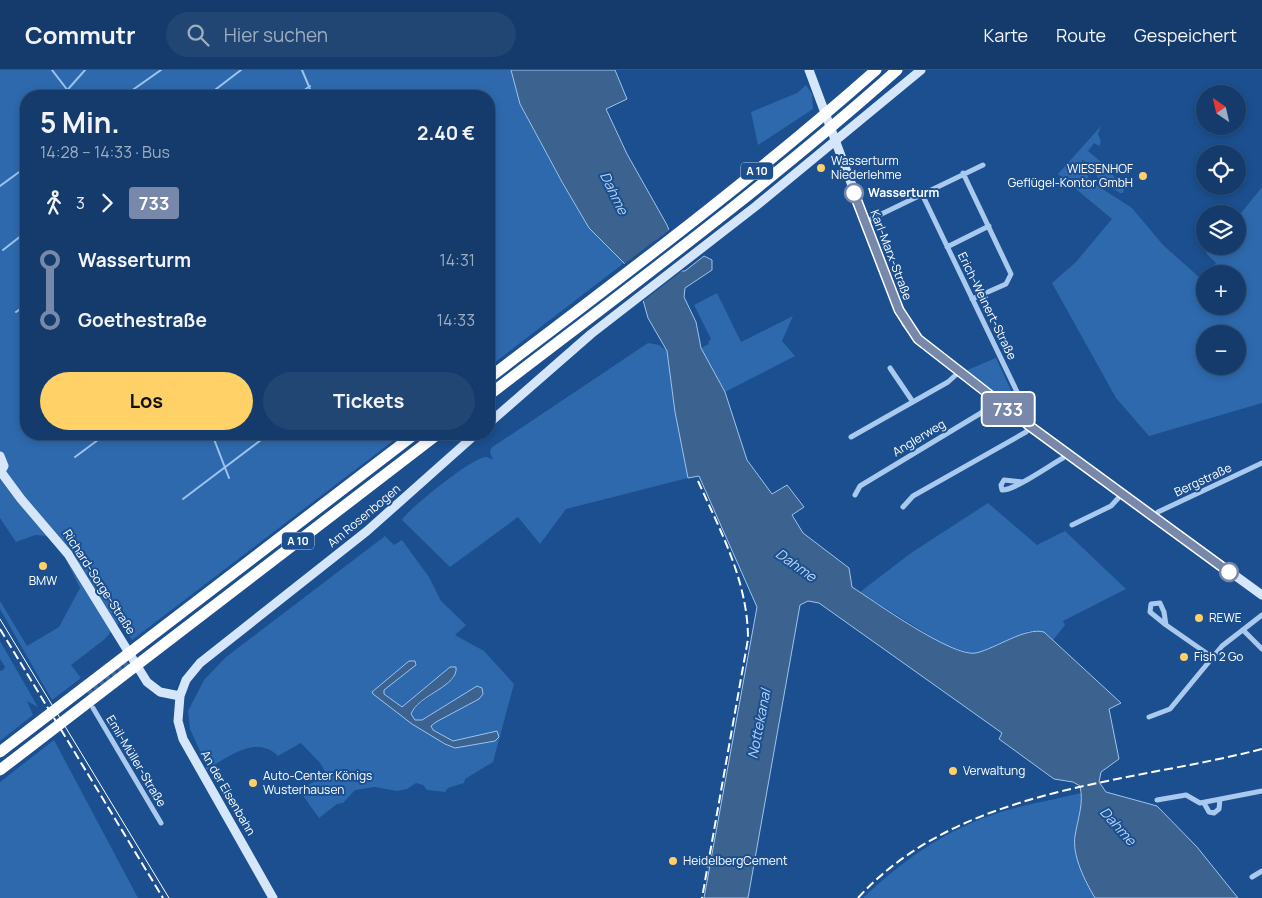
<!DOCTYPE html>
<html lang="de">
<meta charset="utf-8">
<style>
:root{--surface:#143b6b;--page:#214673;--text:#f1f3f6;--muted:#9dadc1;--line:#33557e;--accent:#ffd166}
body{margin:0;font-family:Manrope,sans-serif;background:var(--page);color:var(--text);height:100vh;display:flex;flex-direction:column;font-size:19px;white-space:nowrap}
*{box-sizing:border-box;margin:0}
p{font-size:16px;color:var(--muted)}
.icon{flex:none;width:28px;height:28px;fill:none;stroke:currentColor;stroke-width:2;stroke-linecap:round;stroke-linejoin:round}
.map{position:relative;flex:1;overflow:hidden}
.details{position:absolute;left:20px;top:20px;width:475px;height:350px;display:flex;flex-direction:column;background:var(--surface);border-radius:20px;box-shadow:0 2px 8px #0003,0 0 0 1px var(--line)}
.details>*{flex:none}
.badge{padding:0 10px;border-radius:4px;font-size:18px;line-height:32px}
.needle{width:32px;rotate:326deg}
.tools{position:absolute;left:1196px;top:15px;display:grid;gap:10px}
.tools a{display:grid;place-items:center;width:50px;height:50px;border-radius:50%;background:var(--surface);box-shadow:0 2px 8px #0003,0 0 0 1px var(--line);font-size:25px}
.map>.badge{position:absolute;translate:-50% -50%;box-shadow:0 0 0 2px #fff}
.legs{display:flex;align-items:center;gap:8px;height:55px;padding:0 20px;font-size:16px}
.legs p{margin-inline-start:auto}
.headline{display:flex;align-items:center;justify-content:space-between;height:85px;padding:0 20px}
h1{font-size:28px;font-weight:700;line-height:38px}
.cta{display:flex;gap:10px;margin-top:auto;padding:10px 20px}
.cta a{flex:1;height:58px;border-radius:30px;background:var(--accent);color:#111;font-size:20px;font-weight:700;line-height:58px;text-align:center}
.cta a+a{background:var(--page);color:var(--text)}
ul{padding:0 20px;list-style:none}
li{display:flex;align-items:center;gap:18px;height:60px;font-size:19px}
li i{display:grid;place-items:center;width:8px;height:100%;margin:0 6px;background:currentColor}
li i::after{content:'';width:12px;height:12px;margin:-6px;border:4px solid;border-radius:50%;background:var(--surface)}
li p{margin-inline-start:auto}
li:first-child i{background:linear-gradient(#0000 50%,currentColor 0)}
li:last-child i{background:linear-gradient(currentColor 50%,#0000 0)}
header{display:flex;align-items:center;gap:30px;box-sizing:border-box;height:70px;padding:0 25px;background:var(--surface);border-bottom:1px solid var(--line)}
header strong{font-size:24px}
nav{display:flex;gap:28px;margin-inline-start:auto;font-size:18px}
.search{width:350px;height:45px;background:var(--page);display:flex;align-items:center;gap:12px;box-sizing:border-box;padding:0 18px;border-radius:28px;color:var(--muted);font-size:19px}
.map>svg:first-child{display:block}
.green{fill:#2e69ad;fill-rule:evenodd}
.water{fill:#3c6290;stroke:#9cc4f0}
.pier{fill:#1b4f8f}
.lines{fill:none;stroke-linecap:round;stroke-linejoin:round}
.stream{stroke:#9cc4f0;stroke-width:2}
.street-tunnel{stroke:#3d69a0;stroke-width:5;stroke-dasharray:5 2.5;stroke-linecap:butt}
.street{stroke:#a9c9ee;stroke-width:5}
.secondary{stroke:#d6e6fa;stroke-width:9}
.highway{stroke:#fff;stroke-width:11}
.tram{stroke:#fff;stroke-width:1}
.rail{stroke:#fff;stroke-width:2;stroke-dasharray:9 4;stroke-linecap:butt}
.line-1-casing{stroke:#fff;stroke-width:11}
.line-1{stroke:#78a;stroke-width:8}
.poi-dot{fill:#ffd166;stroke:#1b4f8f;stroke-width:2}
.stop-1-dot{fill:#fff;stroke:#78a;stroke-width:2.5}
.labels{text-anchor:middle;stroke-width:4;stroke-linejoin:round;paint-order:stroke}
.shield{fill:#1b4f8f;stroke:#bbcadd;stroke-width:1}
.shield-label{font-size:11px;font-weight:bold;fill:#fff}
.poi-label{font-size:12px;fill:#fff;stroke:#1b4f8f;text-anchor:start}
.stop-label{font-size:12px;font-weight:bold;fill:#fff;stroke:#1b4f8f;text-anchor:start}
.street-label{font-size:12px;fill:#fff;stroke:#1b4f8f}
.water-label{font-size:14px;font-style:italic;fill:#b5d3f5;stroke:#1b4f8f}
</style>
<header>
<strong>Commutr</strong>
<div class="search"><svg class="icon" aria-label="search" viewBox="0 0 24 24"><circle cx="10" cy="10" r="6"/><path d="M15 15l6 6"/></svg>Hier suchen</div>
<nav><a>Karte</a><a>Route</a><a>Gespeichert</a></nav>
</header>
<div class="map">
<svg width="1262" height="828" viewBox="0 0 1262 828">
<rect width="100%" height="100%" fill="#1b4f8f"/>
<!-- green -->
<path class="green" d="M 0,0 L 511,0 L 520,34 L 562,113 L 589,158 L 624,193 L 489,297 L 489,26 L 26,26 L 26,364 L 402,364 L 132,570 L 119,552 L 105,569 L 71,595 L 81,608 L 52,630 L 0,539 L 0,531 L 27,576 L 59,557 L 80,518 L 62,481 L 49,466 L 35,465 L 16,472 L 0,448 Z
M 806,15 L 812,24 L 813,39 L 758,75 L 751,42 L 797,23 Z
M 1101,56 L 1098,64 L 1101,72 L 1099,76 L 1094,73 L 1088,81 L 1105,95 L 1124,120 L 1123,123 L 1120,123 L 1098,108 L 1092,97 L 1081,89 L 1090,111 L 1132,138 L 1163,175 L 1199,207 L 1205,207 L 1205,236 L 1238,236 L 1238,204 L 1207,204 L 1216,193 L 1207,184 L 1205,178 L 1238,176 L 1238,147 L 1262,117 L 1262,333 L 1149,366 L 1116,328 L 1052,213 L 1076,192 L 1112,149 L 1058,104 ZM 1205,264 L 1238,264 L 1238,296 L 1205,296 Z
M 717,223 L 741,272 L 793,246 L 782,271 L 795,286 L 725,322 L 701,278 L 709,274 L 708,272 L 711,269 L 694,235 Z
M 648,273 L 659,275 L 667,281 L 675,342 L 688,408 L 566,439 L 540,474 L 518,447 L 450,497 L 402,450 C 408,439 474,386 486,387 C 488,387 491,389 493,390 L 490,383 L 491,378 Z
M 996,288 L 1016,331 L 1014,336 L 965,301 Z
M 988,433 L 1037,475 L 1065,461 L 1126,519 L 1063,551 L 1065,555 L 1053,570 L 1044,562 L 1028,561 L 1003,574 L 973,584 L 943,574 L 860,522 L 911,483 Z
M 385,466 L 394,475 L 402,470 L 429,507 L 441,531 L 466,555 L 455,565 L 484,581 L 514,614 L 493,692 L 465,709 L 464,713 L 448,718 L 445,722 L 427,720 L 423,715 L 416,713 L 407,719 L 397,721 L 375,717 L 355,720 L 343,733 L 337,734 L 319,748 L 299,720 L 319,709 L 325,702 L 321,694 L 301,673 L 278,686 C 256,664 227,688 206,700 L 206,694 L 190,659 L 188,641 L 204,610 L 226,587 ZM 409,591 L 415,591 L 416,595 L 383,620 L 384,624 L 402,637 L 450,597 L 454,608 L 413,639 L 411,644 L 415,650 L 422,650 L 477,616 L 479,629 L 436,652 L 431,656 L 433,660 L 453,671 L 497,661 L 445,674 L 372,622 Z
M 0,571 L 38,637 L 27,631 L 33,645 L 0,671 L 0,601 L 3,600 L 5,597 L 0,589 Z
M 54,670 L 138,828 L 0,828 L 0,712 Z
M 1081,723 C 1084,741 1075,758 1075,777 C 1075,790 1088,816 1095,828 L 863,828 C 901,792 942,762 992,745 C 1021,735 1052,730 1081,723 Z"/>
<!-- water -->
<path class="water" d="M 511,0 L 615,0 L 627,29 L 606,39 L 627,84 L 667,155 L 669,160 L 655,171 L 670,200 L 685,201 L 704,186 L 712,190 L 712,200 L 685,218 L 684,227 L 696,252 L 701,278 L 725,322 L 747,390 L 772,424 L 787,415 L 804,437 L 792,445 L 803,463 L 849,498 L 852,517 C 874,531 953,588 976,583 C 997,578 1025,557 1044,562 L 1121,633 L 1109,639 L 1119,689 L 1101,702 L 1099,712 L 1106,722 L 1157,736 L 1197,777 L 1238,828 L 1095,828 C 1085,811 1072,786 1075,766 C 1078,747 1084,734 1080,716 L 1073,712 L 1054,709 L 999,669 L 1002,663 L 819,533 L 808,531 L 800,535 L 748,828 L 704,828 L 757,537 L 699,406 L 688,408 L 675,342 L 667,281 L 648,248 L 640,219 L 624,193 L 589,158 L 562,112 L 520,34 Z
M 409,591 L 415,591 L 416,595 L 384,620 L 384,624 L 402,637 L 450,597 L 456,597 C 459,616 418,625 411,644 L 415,650 L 422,650 L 477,616 L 482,618 L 483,624 L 479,629 L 436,652 L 431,656 L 433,660 L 453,671 L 497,661 L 499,667 L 495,671 L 455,678 L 445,674 L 412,654 L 373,624 L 372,622 Z"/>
<!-- pier -->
<path class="pier" d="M 671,158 L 671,162 L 658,172 L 672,198 L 685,198 L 705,183 L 642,232 L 638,220 L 623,195 Z"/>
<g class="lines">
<!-- stream -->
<path class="stream" d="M 52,0 L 72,26
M 302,0 L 313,26
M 62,26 L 85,0
M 124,26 L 161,0
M 207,26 L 241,0
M 296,26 L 310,16
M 0,116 L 26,97
M 3,180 L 26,162
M 16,242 L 26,235
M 212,364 L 229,408
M 75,387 L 106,364
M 183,429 L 269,364"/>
<!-- street-tunnel -->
<path class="street-tunnel" d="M 89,631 L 88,625 L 92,619 L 133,590"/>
<!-- street -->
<path class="street" d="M 963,103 L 1011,204 L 1006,214 L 972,229
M 865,152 L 983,95
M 947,177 L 989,156
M 890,298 L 913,332
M 851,367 L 948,312 L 959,302
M 1023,412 L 1004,410 L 1001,415 L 1002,420 C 1014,421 1050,395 1063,388 L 1068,383
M 855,425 L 860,416 L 981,343 L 994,329
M 903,437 L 913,426 L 1026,362 L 1032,353 L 922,124
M 1153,447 L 1158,442 L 1262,393
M 1072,455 L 1111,436 L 1122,424
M 1166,555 L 1150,542 L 1151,534 L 1160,533 L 1164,542 L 1166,555 L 1212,587
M 1244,561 L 1262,579
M 93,638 L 161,753
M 1149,647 L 1170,639 L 1222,576 L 1262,545
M 1157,730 L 1186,725 L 1200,733 L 1262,721
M 1204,733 L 1209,742 L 1214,743 L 1219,739 L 1220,729
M 1252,807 L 1262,801"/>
<!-- secondary -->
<path class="secondary" d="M 809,0 L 894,228 L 906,253 L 918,269 L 1031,357 L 1262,525
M 489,353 L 591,264 L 756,136 L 921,0
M 0,386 L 4,396 L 0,403
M 1,402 L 21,429 L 68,484 L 147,612 L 160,622 L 180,626
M 273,828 L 183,669 L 178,651 L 180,626 L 186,610 L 200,593 L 367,461 L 476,364"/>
<!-- highway -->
<path class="highway" d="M 489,308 C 620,208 753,109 876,0
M 489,325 C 627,219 767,116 897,0
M 0,682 L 415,364
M 0,700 L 438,364"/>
<!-- tram -->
<path class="tram" d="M 0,549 L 169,828"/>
<!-- rail -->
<path class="rail" d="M 698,411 C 721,462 748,512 748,569 L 702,828
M 0,559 L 163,828
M 858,828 C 959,717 1126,714 1262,679"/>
</g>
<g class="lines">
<defs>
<path id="line-1" d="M 854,123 L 899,240 L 918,269 L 1031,357 L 1229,502"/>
</defs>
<!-- line-1 casing -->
<use href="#line-1" class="line-1-casing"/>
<!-- line-1 -->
<use href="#line-1" class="line-1"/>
</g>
<!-- markers -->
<g class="poi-dot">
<circle cx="821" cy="98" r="5"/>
<circle cx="1143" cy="106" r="5"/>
<circle cx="43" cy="496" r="5"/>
<circle cx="1199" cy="548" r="5"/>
<circle cx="1184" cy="587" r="5"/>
<circle cx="953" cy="701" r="5"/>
<circle cx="253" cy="713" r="5"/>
<circle cx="673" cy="791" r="5"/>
</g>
<g class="stop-1-dot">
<circle cx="854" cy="123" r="9"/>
<circle cx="1229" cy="502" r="9"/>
</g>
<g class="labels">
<!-- shield labels -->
<g class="shield">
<rect x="741" y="92.5" width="32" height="17" rx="4"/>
<rect x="282" y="462.5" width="32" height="17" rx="4"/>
</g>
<g class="shield-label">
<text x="757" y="105">A 10</text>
<text x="298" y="475">A 10</text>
</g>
<!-- poi labels -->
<g class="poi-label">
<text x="831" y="95">Wasserturm<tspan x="831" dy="14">Niederlehme</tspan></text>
<text x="1133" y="103" text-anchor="end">WIESENHOF<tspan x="1133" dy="14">Geflügel-Kontor GmbH</tspan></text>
<text x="43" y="515" text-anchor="middle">BMW</text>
<text x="1209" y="552">REWE</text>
<text x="1194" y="591">Fish 2 Go</text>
<text x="963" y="705">Verwaltung</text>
<text x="263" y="710">Auto-Center Königs<tspan x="263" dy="14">Wusterhausen</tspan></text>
<text x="683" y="795">HeidelbergCement</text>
</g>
<!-- stop labels -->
<g class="stop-label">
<text x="868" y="127">Wasserturm</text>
</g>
<!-- street labels -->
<g class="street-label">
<text transform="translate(891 185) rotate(69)" y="4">Karl-Marx-Straße</text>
<text transform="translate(987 236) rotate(64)" y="4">Erich-Weinert-Straße</text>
<text transform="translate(919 368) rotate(-31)" y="4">Anglerweg</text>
<text transform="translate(1203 410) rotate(-25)" y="4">Bergstraße</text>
<text transform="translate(364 446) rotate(-40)" y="4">Am Rosenbogen</text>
<text transform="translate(99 512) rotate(57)" y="4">Richard-Sorge-Straße</text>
<text transform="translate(136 691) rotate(59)" y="4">Emil-Müller-Straße</text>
<text transform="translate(228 723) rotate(60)" y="4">An der Eisenbahn</text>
</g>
<!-- water labels -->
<g class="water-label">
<text transform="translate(614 123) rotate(64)" y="5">Dahme</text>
<text transform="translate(796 495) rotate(35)" y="5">Dahme</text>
<text transform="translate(759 654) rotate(-79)" y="5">Nottekanal</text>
<text transform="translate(1118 756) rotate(48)" y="5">Dahme</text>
</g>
</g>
</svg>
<div class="tools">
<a><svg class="needle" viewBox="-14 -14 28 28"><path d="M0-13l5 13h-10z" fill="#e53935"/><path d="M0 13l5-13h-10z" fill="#9dadc1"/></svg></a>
<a><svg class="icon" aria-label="locate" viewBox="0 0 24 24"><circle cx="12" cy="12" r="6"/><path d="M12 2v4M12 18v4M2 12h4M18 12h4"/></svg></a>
<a><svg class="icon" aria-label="layers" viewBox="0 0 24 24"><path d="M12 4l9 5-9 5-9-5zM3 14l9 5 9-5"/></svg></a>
<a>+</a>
<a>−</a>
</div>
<b class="badge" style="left:1008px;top:339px;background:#78a;color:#fff">733</b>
<section class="details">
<div class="headline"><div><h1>5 Min.</h1><p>14:28 – 14:33 · Bus</p></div><b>2.40 €</b></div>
<div class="legs"><svg class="icon" aria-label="walk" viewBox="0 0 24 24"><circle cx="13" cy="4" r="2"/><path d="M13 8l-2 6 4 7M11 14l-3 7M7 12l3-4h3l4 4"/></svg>3<svg class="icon" aria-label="forward" viewBox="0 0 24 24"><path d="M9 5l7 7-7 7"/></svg><b class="badge" style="background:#78a;color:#fff">733</b></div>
<ul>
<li><i style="color:#78a"></i><b>Wasserturm</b><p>14:31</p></li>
<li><i style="color:#78a"></i><b>Goethestraße</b><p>14:33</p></li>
</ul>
<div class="cta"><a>Los</a><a>Tickets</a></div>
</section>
</div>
